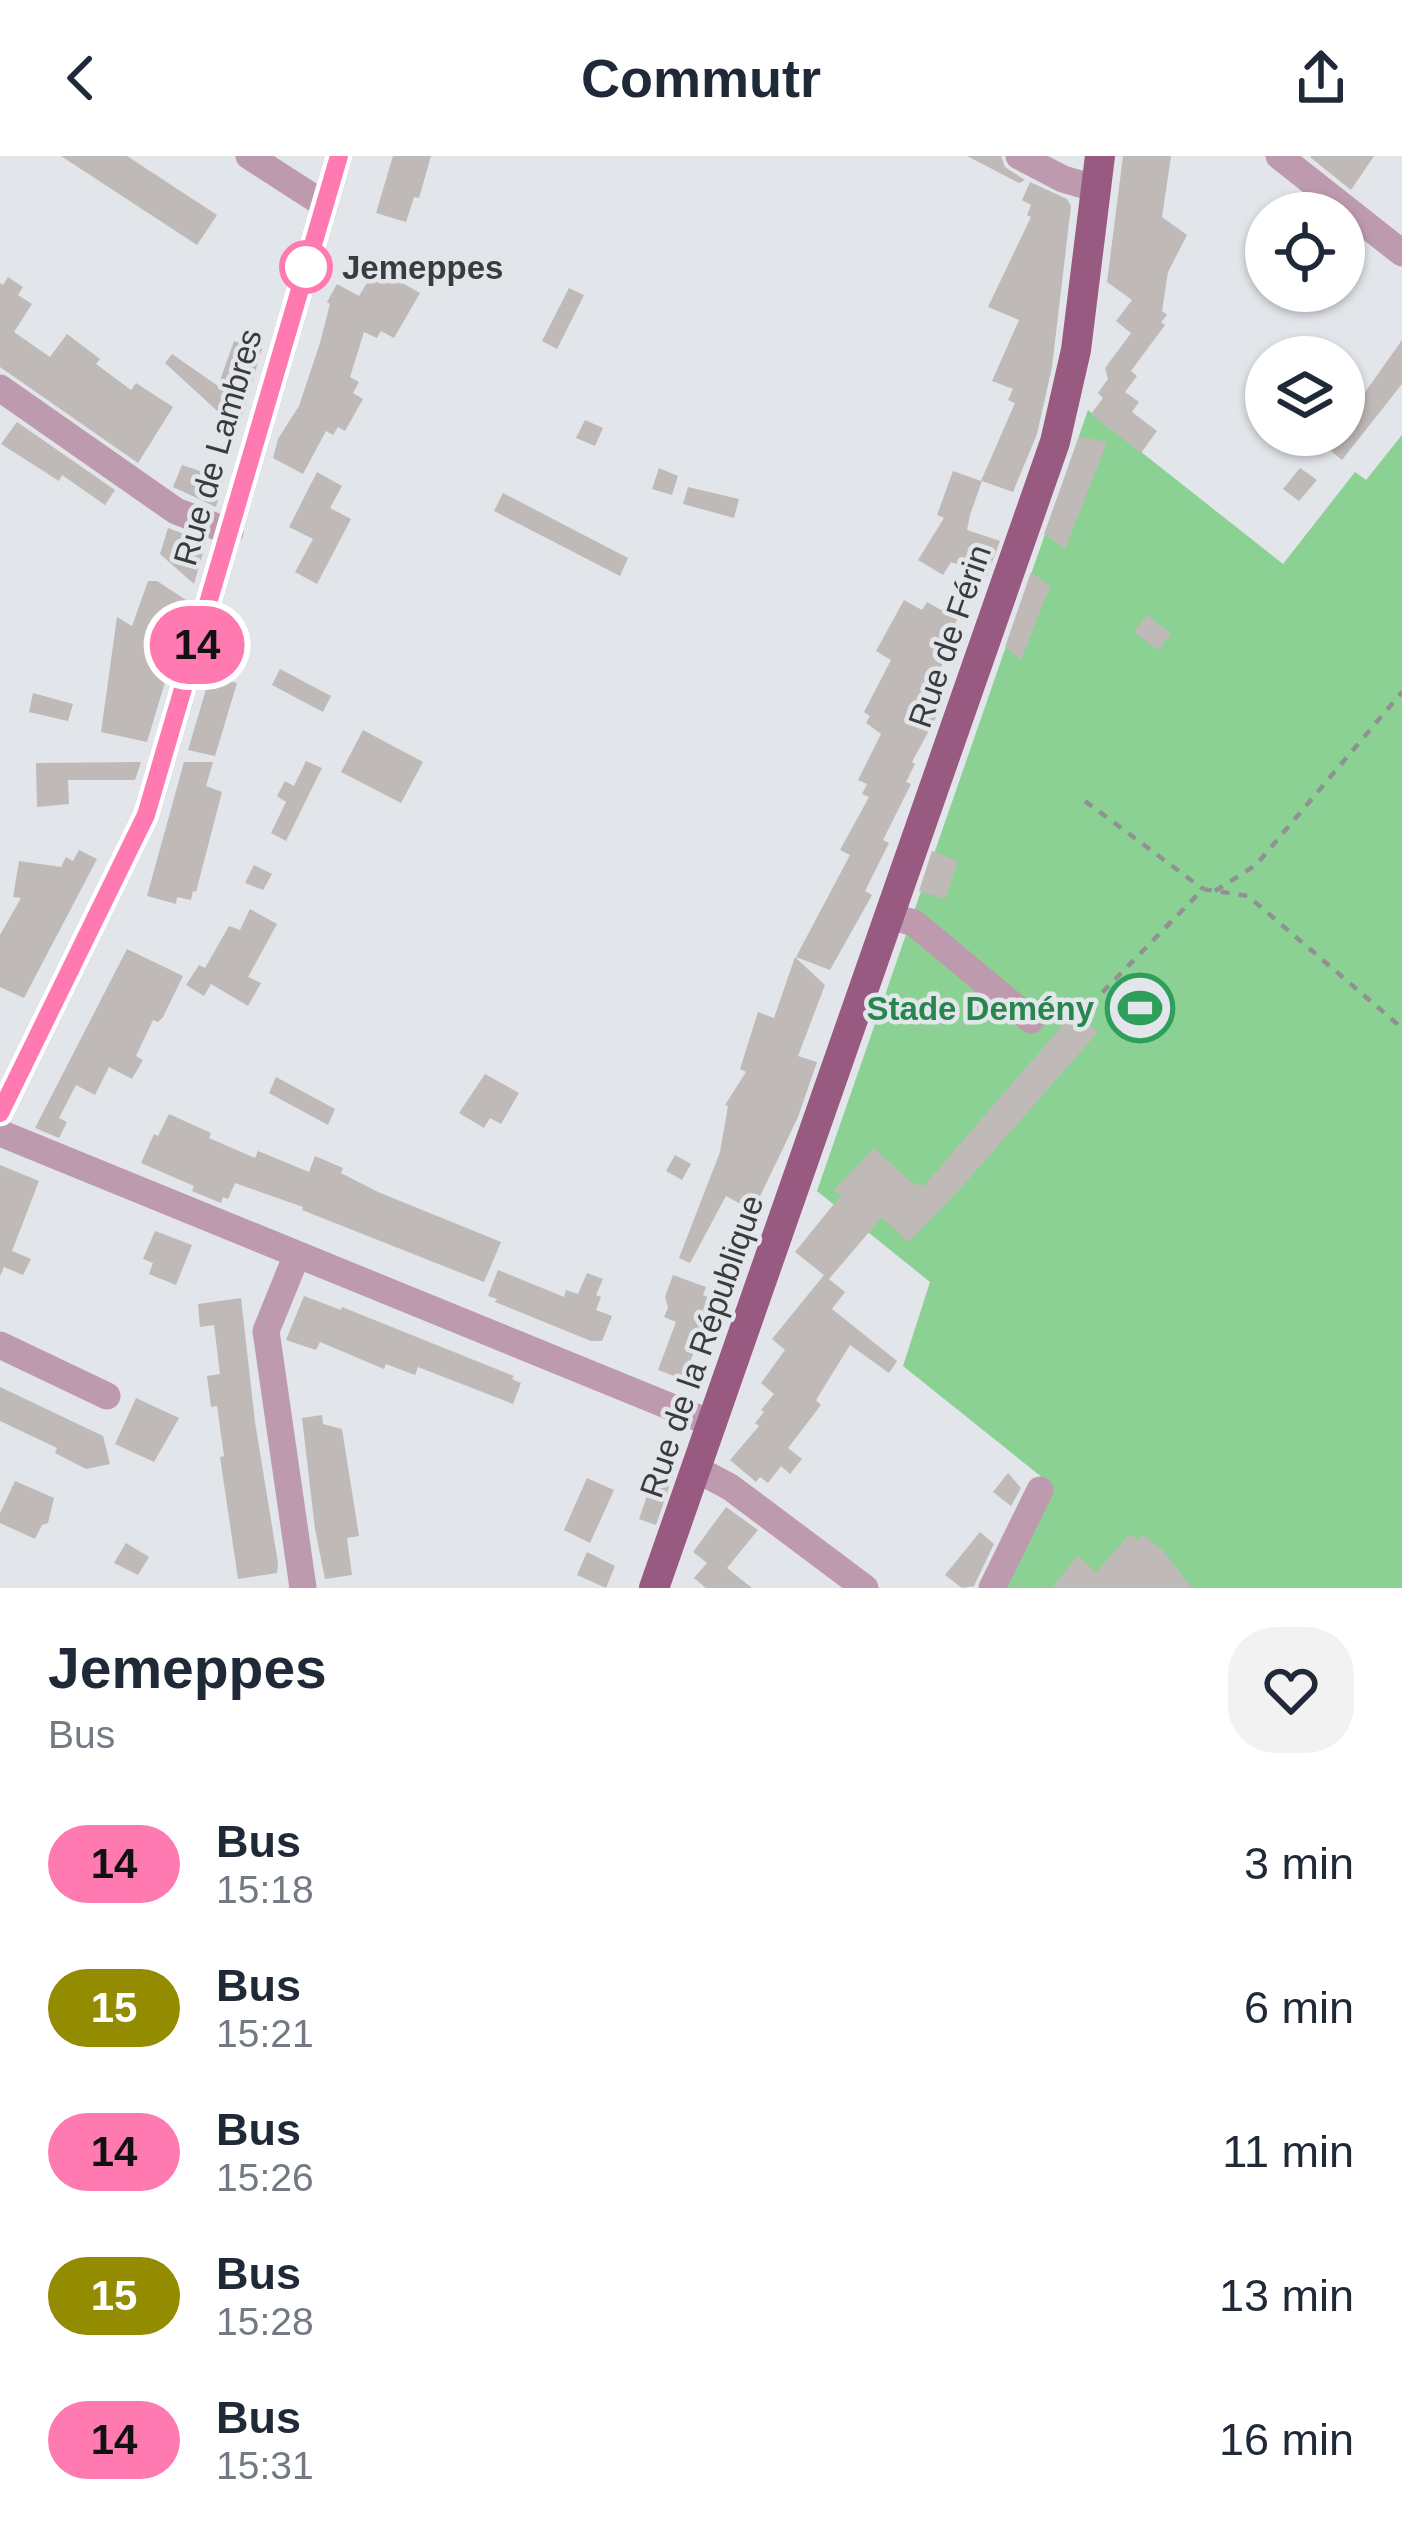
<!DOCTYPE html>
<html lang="fr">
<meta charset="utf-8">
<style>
:root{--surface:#fff;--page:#f2f2f3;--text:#1f2937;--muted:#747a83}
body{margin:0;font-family:Helvetica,sans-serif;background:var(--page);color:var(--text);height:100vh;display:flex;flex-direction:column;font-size:45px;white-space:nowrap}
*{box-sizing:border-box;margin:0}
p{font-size:39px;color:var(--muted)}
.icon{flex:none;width:66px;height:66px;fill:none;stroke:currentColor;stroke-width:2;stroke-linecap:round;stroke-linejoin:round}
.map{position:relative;height:1432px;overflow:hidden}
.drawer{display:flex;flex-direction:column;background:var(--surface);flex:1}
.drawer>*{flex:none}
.badge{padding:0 24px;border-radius:39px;font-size:42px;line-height:78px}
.buttons{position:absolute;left:1245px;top:36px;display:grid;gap:24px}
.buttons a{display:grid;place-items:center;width:120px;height:120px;border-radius:50%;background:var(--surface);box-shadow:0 3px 9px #0004;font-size:60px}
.map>.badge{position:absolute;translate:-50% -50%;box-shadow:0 0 0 6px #fff}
.round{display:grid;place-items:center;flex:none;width:126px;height:126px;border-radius:48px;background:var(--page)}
.head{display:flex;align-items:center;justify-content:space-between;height:204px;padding:0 48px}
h1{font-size:57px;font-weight:600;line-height:90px}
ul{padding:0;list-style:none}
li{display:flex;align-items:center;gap:36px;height:144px;padding:0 48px}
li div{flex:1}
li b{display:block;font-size:45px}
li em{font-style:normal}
li .badge{min-width:132px;font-weight:700;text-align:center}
header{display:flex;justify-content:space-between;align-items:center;height:156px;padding:0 48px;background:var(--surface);font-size:54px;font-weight:600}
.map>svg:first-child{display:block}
.green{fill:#8cd194}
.building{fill:#bfbab7}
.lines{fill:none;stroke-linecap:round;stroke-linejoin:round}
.path{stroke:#8f9194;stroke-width:4.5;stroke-dasharray:9 9;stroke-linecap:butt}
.minor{stroke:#be9aae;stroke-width:27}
.major{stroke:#985a80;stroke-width:30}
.line-casing{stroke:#fff;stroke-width:27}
.line{stroke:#ff7ab1;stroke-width:18}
.stop-dot{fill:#fff;stroke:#ff7ab1;stroke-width:6}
.labels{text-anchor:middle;stroke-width:9;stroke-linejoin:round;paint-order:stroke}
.stop-label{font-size:33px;font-weight:bold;fill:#3a3b3d;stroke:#e2e5e9;text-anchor:start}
.street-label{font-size:33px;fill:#3a3b3d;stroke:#e2e5e9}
.leisure-label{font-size:33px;font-weight:bold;fill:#27864d;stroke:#e2e5e9;text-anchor:end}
</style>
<header><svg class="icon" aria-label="back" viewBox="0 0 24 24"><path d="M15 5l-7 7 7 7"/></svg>Commutr<svg class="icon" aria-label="share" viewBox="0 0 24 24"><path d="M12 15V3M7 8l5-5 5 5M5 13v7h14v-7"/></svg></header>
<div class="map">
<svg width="1402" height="1432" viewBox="0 0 1402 1432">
<rect width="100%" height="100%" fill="#e2e5e9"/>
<!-- green -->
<path class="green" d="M 1088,254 L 1283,408 L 1355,316 L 1366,324 L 1402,279 L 1402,1432 L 990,1432 L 1043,1322 L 903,1210 L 930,1126 L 817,1035 Z"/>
<!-- building -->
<path class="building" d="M 61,0 L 127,0 L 217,59 L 197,89 Z
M 393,0 L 431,0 L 419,42 L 414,41 L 406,66 L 376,57 Z
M 967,0 L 1001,0 L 1005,11 L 1025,24 L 1019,27 Z
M 1123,0 L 1171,0 L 1162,61 L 1187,79 L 1168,116 L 1162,155 L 1167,159 L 1161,166 L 1165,169 L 1131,215 L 1137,220 L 1125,236 L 1139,246 L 1132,256 L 1157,275 L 1141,297 L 1091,258 L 1103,242 L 1098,237 L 1108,223 L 1105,212 L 1131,177 L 1116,165 L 1132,144 L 1107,126 Z
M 1374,0 L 1351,34 L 1310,1 L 1311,0 Z
M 1030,26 L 1067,43 L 1071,50 L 1052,211 L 1037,278 L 1013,336 L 982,325 L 970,359 L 967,374 L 1000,385 L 987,420 L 951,406 L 943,419 L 918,404 L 944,362 L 937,359 L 953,315 L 981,325 L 1015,247 L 1008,244 L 1013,233 L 992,225 L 1019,164 L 988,151 L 1031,61 L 1027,59 L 1031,49 L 1022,44 Z
M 376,112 L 420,137 L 394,182 L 381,175 L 377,182 L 364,176 L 350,221 L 359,226 L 353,237 L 363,243 L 345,275 L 338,271 L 333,279 L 326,275 L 303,318 L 273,302 L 278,283 L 299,250 L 320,187 L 330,148 L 327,146 L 337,128 L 359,140 Z
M 8,121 L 23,131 L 18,139 L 32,148 L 14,176 L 50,201 L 67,178 L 100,203 L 96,208 L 131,234 L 136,227 L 173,251 L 138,307 L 0,211 L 0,127 L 3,129 Z
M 569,132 L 584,139 L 557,193 L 542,185 Z
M 1402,184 L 1402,228 L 1342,304 L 1325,290 L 1334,279 L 1344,279 L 1344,266 Z
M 234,185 L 262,193 L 238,274 L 165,207 L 172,198 L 218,230 Z
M 585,264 L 603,272 L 595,290 L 576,282 Z
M 17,266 L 115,334 L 105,349 L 62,319 L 59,325 L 1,288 Z
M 1079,281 L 1107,286 L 1065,393 L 1044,378 Z
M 182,309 L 224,323 L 216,351 L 173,331 Z
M 659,312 L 678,320 L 672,339 L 652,333 Z
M 1300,312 L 1317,324 L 1299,345 L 1283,333 Z
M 317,316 L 342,330 L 330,352 L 351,363 L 317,428 L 295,416 L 313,383 L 289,371 Z
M 688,331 L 739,343 L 734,362 L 683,348 Z
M 503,337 L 628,402 L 620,420 L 494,355 Z
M 168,372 L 206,386 L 194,428 L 160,398 Z
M 1031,416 L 1050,430 L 1021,504 L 1005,491 Z
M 148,425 L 157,425 L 189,446 L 147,586 L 101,576 L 117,461 L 132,470 Z
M 904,444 L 922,454 L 927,446 L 957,463 L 930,546 L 941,552 L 912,606 L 915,608 L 906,626 L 911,628 L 883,684 L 889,687 L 865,735 L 872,739 L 830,814 L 796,801 L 850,699 L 840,694 L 869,641 L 862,638 L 867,628 L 858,624 L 881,578 L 866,567 L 870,560 L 864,556 L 891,504 L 876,495 Z
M 1147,459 L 1171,478 L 1158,494 L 1134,476 Z
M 280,513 L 331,540 L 323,556 L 272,529 Z
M 210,520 L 237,527 L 215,600 L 188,594 Z
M 33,537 L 73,548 L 68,565 L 29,556 Z
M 363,574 L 423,606 L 401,647 L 341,616 Z
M 306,605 L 322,612 L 286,685 L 271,677 L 286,646 L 277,640 L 285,625 L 294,630 Z
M 141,606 L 135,624 L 68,624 L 69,648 L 37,651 L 36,607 Z
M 184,606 L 213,606 L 206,630 L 222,636 L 196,736 L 193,735 L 191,744 L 177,741 L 176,748 L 147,740 Z
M 79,694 L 97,703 L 24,842 L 0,831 L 0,779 L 21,742 L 13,741 L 19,705 L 61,711 L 66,701 L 73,705 Z
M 932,695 L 958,705 L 945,743 L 919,735 Z
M 254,709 L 272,718 L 263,734 L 245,727 Z
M 250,753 L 277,768 L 248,821 L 261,827 L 248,850 L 211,828 L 204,840 L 186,829 L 199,809 L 205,812 L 229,770 L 240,774 Z
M 127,793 L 183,820 L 163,861 L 158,866 L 153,864 L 136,900 L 143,904 L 132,923 L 109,911 L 95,939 L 76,929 L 59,962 L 67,966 L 59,982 L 35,972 Z
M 795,801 L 825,829 L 798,900 L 817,906 L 798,961 L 753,1055 L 726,1040 L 690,1107 L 679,1102 L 720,996 L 728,950 L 725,949 L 746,916 L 740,913 L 758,856 L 774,862 Z
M 1073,857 L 1098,876 L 958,1035 L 908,1086 L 882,1061 L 829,1123 L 795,1096 L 842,1038 L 833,1035 L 874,992 L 914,1029 L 917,1026 L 923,1031 Z
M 485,918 L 519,937 L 501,968 L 490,962 L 484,972 L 459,957 Z
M 276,921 L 335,953 L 328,969 L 269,937 Z
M 169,958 L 211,977 L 209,982 L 255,1002 L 258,995 L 309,1016 L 315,1000 L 343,1012 L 341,1017 L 378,1036 L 501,1086 L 484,1126 L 302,1054 L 303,1051 L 235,1027 L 228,1043 L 223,1041 L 221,1047 L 192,1035 L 194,1030 L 141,1007 L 154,978 L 158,980 Z
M 675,999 L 691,1008 L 682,1024 L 666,1015 Z
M 0,1009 L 39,1025 L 12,1095 L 31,1103 L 23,1119 L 4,1111 L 0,1120 Z
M 155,1075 L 192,1089 L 176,1129 L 149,1118 L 153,1107 L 143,1103 Z
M 498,1114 L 564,1141 L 566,1134 L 578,1138 L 587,1117 L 603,1123 L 596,1139 L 601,1141 L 596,1154 L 612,1160 L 602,1185 L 591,1185 L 495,1146 L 497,1143 L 488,1140 Z
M 673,1119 L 706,1131 L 703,1139 L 710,1142 L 703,1177 L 682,1223 L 658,1214 L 676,1166 L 664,1161 L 668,1152 L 665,1141 Z
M 824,1119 L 845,1136 L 832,1153 L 897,1205 L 889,1217 L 850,1189 L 816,1244 L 821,1249 L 788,1292 L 802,1303 L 790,1318 L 781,1310 L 768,1327 L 760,1321 L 756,1326 L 730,1304 L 759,1270 L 755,1267 L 764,1256 L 761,1254 L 774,1238 L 761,1227 L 785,1194 L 772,1183 Z
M 304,1140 L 341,1154 L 342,1151 L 514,1220 L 512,1223 L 521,1227 L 513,1248 L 418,1211 L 415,1219 L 386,1208 L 384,1213 L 320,1186 L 316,1194 L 286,1184 Z
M 241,1142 L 255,1266 L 278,1407 L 277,1417 L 238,1423 L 220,1301 L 224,1300 L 217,1250 L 211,1251 L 207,1220 L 220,1218 L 214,1169 L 200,1171 L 198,1148 Z
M 0,1231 L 103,1280 L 110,1308 L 86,1313 L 55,1297 L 57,1292 L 0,1265 Z
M 136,1242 L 179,1262 L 154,1306 L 115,1288 Z
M 322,1259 L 323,1268 L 342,1273 L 359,1380 L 347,1382 L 352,1419 L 325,1423 L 315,1373 L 302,1262 Z
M 659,1305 L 676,1311 L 656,1369 L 639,1363 Z
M 1008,1317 L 1021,1332 L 1011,1350 L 993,1336 Z
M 587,1322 L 614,1334 L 590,1387 L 564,1374 Z
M 15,1325 L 54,1342 L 48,1367 L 42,1369 L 35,1383 L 0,1367 L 0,1357 Z
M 726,1351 L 758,1374 L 727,1412 L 752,1432 L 706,1432 L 694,1422 L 707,1407 L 693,1396 Z
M 980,1376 L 994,1388 L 974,1430 L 962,1432 L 945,1419 Z
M 1130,1378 L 1138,1384 L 1143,1379 L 1164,1396 L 1192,1432 L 1052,1432 L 1077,1400 L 1096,1416 Z
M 126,1387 L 149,1401 L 138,1419 L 114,1407 Z
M 587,1396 L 615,1410 L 606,1432 L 577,1419 Z"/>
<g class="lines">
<!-- path -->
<path class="path" d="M 1085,645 L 1203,733
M 1215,735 L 1256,709 L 1402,536
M 1054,857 L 1093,846 L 1203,733 L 1248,740 L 1402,872"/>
<!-- minor -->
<path class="minor" d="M 249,0 L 325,49
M 1019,0 L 1063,23 L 1097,33
M 1279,0 L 1402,97
M 0,232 L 176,355 L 230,376
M 890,760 L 914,767 L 1031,864
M 0,957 L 146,659 L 339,0
M 0,977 L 713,1268
M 296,1101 L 266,1175 L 303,1432
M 0,1189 L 107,1240
M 696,1313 L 730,1331 L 865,1432
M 992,1432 L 1040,1334"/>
<!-- major -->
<path class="major" d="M 654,1432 L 1055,286 L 1076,194 L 1100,0"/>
</g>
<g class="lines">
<defs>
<path id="line" d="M 0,957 L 146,659 L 339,0"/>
</defs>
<!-- line casing -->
<use href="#line" class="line-casing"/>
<!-- line -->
<use href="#line" class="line"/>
</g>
<!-- icons -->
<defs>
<symbol id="stadium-ring" viewBox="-11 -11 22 22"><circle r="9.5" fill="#e2e5e9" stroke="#2e9e5b" stroke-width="1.5"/><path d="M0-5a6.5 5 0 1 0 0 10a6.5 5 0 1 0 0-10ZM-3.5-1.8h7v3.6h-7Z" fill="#2e9e5b"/></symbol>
</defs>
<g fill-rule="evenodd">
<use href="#stadium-ring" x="1102" y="814" width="76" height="76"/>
</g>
<!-- markers -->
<circle class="stop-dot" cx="306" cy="111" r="24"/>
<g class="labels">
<!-- stop labels -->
<g class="stop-label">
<text x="342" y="123">Jemeppes</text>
</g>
<!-- street labels -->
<g class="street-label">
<text transform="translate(217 291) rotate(-74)" y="12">Rue de Lambres</text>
<text transform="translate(949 480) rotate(-71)" y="12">Rue de Férin</text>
<text transform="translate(701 1190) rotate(-71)" y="12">Rue de la République</text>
</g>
<!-- leisure labels -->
<g class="leisure-label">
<text x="1094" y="864">Stade Demény</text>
</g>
</g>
</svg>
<div class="buttons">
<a><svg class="icon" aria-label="locate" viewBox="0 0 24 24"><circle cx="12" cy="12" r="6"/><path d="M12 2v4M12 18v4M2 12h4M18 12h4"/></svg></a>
<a><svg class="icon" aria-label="layers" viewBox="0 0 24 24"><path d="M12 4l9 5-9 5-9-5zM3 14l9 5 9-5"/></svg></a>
</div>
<b class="badge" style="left:197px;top:489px;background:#ff7ab1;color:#111">14</b>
</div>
<section class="drawer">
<div class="head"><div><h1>Jemeppes</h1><p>Bus</p></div><a class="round"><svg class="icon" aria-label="heart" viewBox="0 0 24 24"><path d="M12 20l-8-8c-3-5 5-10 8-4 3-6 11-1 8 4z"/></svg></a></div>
<ul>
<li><span class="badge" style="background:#ff7ab1;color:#111">14</span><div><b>Bus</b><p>15:18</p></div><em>3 min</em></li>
<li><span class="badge" style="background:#938b00;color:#fff">15</span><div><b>Bus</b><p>15:21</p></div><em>6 min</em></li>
<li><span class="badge" style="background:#ff7ab1;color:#111">14</span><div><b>Bus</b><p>15:26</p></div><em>11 min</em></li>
<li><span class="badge" style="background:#938b00;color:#fff">15</span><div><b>Bus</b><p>15:28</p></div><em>13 min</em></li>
<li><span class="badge" style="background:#ff7ab1;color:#111">14</span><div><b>Bus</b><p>15:31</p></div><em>16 min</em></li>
</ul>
</section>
